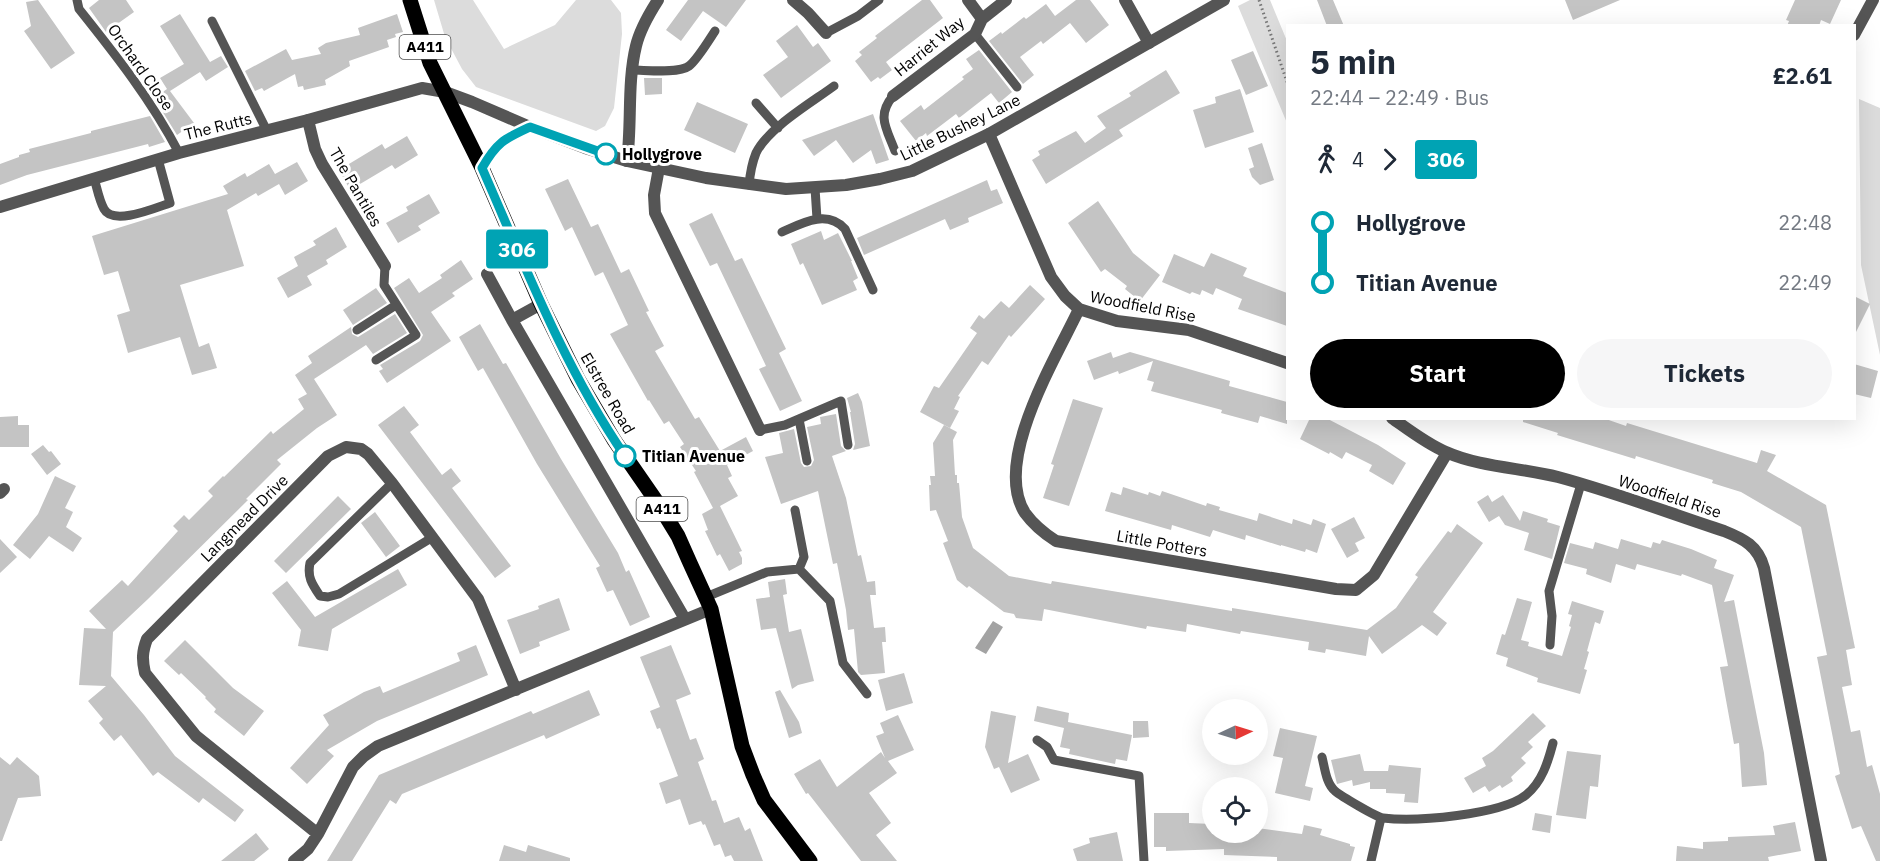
<!DOCTYPE html>
<meta charset="utf-8">
<style>
:root{--surface:#fff;--page:#f6f6f7;--text:#1f2937;--muted:#747a83;--accent:#000}
body{margin:0;font-family:"IBM Plex Sans",sans-serif;background:var(--page);color:var(--text);height:100vh;display:flex;flex-direction:column;font-size:22px;white-space:nowrap}
*{box-sizing:border-box;margin:0}
p{font-size:20px;color:var(--muted)}
.icon{flex:none;width:33px;height:33px;fill:none;stroke:currentColor;stroke-width:2;stroke-linecap:round;stroke-linejoin:round}
.map{position:relative;flex:1;overflow:hidden}
.drawer{position:absolute;left:1286px;top:24px;width:570px;height:396px;display:flex;flex-direction:column;background:var(--surface);border-radius:0px;box-shadow:0 6px 24px #0002}
.drawer>*{flex:none}
.badge{padding:0 12px;border-radius:4px;font-size:21px;line-height:39px}
.needle{width:39px;rotate:86deg}
.tools{position:absolute;left:1202px;top:699px;display:grid;gap:12px}
.tools a{display:grid;place-items:center;width:66px;height:66px;border-radius:50%;background:var(--surface);box-shadow:0 6px 24px #0002;font-size:30px}
.map>.badge{position:absolute;translate:-50% -50%;box-shadow:0 0 0 3px #fff}
.legs{display:flex;align-items:center;gap:9px;height:66px;padding:0 24px;font-size:20px}
.legs p{margin-inline-start:auto}
.overview{display:flex;align-items:center;justify-content:space-between;height:102px;padding:0 24px}
h1{font-size:33px;font-weight:800;line-height:45px}
.cta{display:flex;gap:12px;margin-top:auto;padding:12px 24px}
.cta a{flex:1;height:69px;border-radius:36px;background:var(--accent);color:#fff;font-size:24px;font-weight:800;line-height:69px;text-align:center}
.cta a+a{background:var(--page);color:var(--text)}
ul{padding:0 24px;list-style:none}
li{display:flex;align-items:center;gap:21px;height:60px;font-size:22px}
li i{display:grid;place-items:center;width:9px;height:100%;margin:0 8px;background:currentColor}
li i::after{content:'';width:15px;height:15px;margin:-8px;border:4px solid;border-radius:50%;background:var(--surface)}
li p{margin-inline-start:auto}
li:first-child i{background:linear-gradient(#0000 50%,currentColor 0)}
li:last-child i{background:linear-gradient(currentColor 50%,#0000 0)}
.map>svg:first-child{display:block}
.green{fill:#dcdcdc}
.water{fill:#a3a3a3}
.building{fill:#c4c4c4}
.lines{fill:none;stroke-linecap:round;stroke-linejoin:round}
.path{stroke:#777;stroke-width:3;stroke-dasharray:1.5 3;stroke-linecap:butt}
.service{stroke:#555;stroke-width:9}
.minor{stroke:#555;stroke-width:12}
.tertiary{stroke:#555;stroke-width:12}
.primary{stroke:#000;stroke-width:15}
.line-1-casing{stroke:#fff;stroke-width:14}
.line-1{stroke:#00a3b4;stroke-width:9}
.stop-1-dot{fill:#fff;stroke:#00a3b4;stroke-width:3}
.labels{text-anchor:middle;stroke-width:6;stroke-linejoin:round;paint-order:stroke}
.shield{fill:#fff;stroke:#4c4c4c;stroke-width:1.5}
.shield-label{font-size:15px;font-weight:bold;fill:#000}
.street-label{font-size:16px;fill:#000;stroke:#fff}
.stop-label{font-size:16px;font-weight:bold;fill:#000;stroke:#fff;text-anchor:start}
</style>
<div class="map">
<svg width="1880" height="861" viewBox="0 0 1880 861">
<rect width="100%" height="100%" fill="#fff"/>
<!-- green -->
<path class="green" d="M 434,0 L 473,0 L 504,49 L 555,25 L 576,0 L 611,0 L 621,13 L 622,34 L 614,108 L 605,126 L 596,131 L 476,87 L 462,69 L 445,37 Z
M 1250,0 L 1270,0 L 1287,41 L 1287,123 L 1238,6 Z
M 1859,99 L 1880,108 L 1880,355 L 1861,265 Z"/>
<!-- water -->
<path class="water" d="M 993,621 L 1003,627 L 986,654 L 975,648 Z"/>
<!-- building -->
<path class="building" d="M 38,0 L 75,53 L 51,69 L 24,31 L 31,26 L 26,2 Z
M 99,0 L 126,0 L 134,12 L 106,32 L 89,8 Z
M 688,0 L 746,0 L 726,27 L 703,11 L 681,41 L 666,30 Z
M 922,0 L 930,0 L 943,18 L 886,62 L 892,70 L 880,79 L 878,77 L 871,82 L 855,61 L 862,55 L 859,52 L 877,38 L 875,36 Z
M 1076,0 L 1090,0 L 1109,25 L 1086,43 L 1070,23 L 1043,44 L 1041,41 L 1020,57 L 1034,75 L 1023,84 L 989,41 L 1001,32 L 1002,34 L 1024,17 L 1026,19 L 1046,4 L 1055,16 Z
M 1317,0 L 1333,0 L 1344,26 L 1327,26 Z
M 1565,0 L 1620,0 L 1573,20 Z
M 1795,0 L 1841,0 L 1830,24 L 1821,20 L 1819,26 L 1787,26 L 1789,21 L 1786,20 Z
M 180,14 L 210,62 L 221,56 L 228,67 L 206,81 L 200,72 L 170,91 L 194,123 L 177,135 L 154,98 L 167,89 L 160,78 L 184,64 L 160,26 Z
M 397,14 L 403,32 L 395,34 L 396,37 L 387,40 L 389,47 L 349,61 L 350,66 L 325,80 L 326,85 L 304,90 L 303,86 L 298,87 L 295,74 L 264,91 L 262,88 L 255,91 L 245,71 L 286,49 L 292,60 L 321,54 L 318,48 L 326,43 L 360,35 L 358,28 Z
M 797,25 L 813,47 L 818,43 L 831,61 L 781,98 L 763,75 L 788,57 L 776,41 Z
M 979,50 L 1012,92 L 999,103 L 991,93 L 959,118 L 956,114 L 927,136 L 926,133 L 916,141 L 900,121 L 921,105 L 924,110 L 964,79 L 962,77 L 973,69 L 966,59 Z
M 1253,51 L 1268,86 L 1246,95 L 1231,60 Z
M 1166,70 L 1180,93 L 1119,130 L 1123,136 L 1046,184 L 1032,160 L 1040,155 L 1038,151 L 1076,131 L 1085,143 L 1106,128 L 1097,116 L 1131,96 L 1129,93 Z
M 644,78 L 662,78 L 662,94 L 645,95 Z
M 1240,89 L 1254,132 L 1205,148 L 1193,110 L 1216,103 L 1215,97 Z
M 697,102 L 748,124 L 735,153 L 684,130 Z
M 873,114 L 889,160 L 876,164 L 871,150 L 853,163 L 836,140 L 814,156 L 802,140 Z
M 150,116 L 165,142 L 149,147 L 148,144 L 27,175 L 0,185 L 0,164 L 19,157 L 19,155 L 30,152 L 29,149 L 91,133 L 91,131 Z
M 407,136 L 418,155 L 395,169 L 392,165 L 350,190 L 339,170 L 382,144 L 385,149 Z
M 1262,143 L 1274,180 L 1260,185 L 1252,177 L 1249,169 L 1254,167 L 1248,148 Z
M 297,162 L 308,181 L 285,195 L 279,184 L 258,196 L 256,193 L 227,210 L 244,266 L 180,285 L 199,347 L 209,343 L 217,368 L 192,375 L 180,337 L 128,353 L 117,315 L 130,311 L 118,271 L 104,275 L 92,236 L 228,194 L 223,186 L 245,173 L 247,177 L 269,164 L 275,174 Z
M 568,179 L 591,227 L 598,224 L 621,273 L 629,269 L 649,311 L 646,312 L 664,346 L 655,351 L 695,419 L 699,417 L 720,451 L 746,437 L 753,451 L 727,465 L 732,476 L 728,478 L 738,496 L 720,506 L 742,551 L 739,552 L 742,558 L 742,564 L 729,571 L 720,554 L 717,556 L 705,531 L 708,530 L 702,514 L 713,508 L 694,472 L 696,471 L 680,447 L 684,444 L 669,421 L 664,424 L 649,400 L 648,401 L 610,334 L 628,325 L 603,272 L 595,276 L 572,227 L 565,231 L 545,189 Z
M 987,180 L 991,191 L 997,189 L 1003,203 L 968,218 L 969,222 L 950,230 L 945,219 L 864,255 L 857,238 Z
M 429,194 L 440,213 L 418,226 L 421,230 L 398,243 L 386,223 L 408,211 L 406,207 Z
M 1098,201 L 1133,253 L 1160,275 L 1140,301 L 1125,289 L 1127,286 L 1105,269 L 1101,272 L 1068,223 Z
M 712,213 L 735,261 L 742,258 L 786,349 L 779,353 L 802,401 L 780,411 L 759,369 L 766,366 L 717,263 L 710,266 L 689,224 Z
M 336,227 L 347,247 L 326,260 L 328,264 L 307,276 L 312,285 L 288,298 L 277,278 L 298,266 L 294,257 L 316,245 L 313,241 Z
M 821,231 L 824,240 L 838,233 L 852,261 L 851,261 L 858,278 L 853,281 L 857,290 L 822,305 L 803,263 L 800,265 L 791,244 Z
M 1211,253 L 1247,268 L 1243,276 L 1287,293 L 1287,326 L 1238,309 L 1242,299 L 1216,288 L 1213,295 L 1202,290 L 1200,295 L 1192,292 L 1190,294 L 1162,282 L 1174,254 L 1204,267 Z
M 461,260 L 473,279 L 452,293 L 455,296 L 431,312 L 451,341 L 387,383 L 379,371 L 383,369 L 380,365 L 420,341 L 423,335 L 394,288 L 409,278 L 419,293 L 442,278 L 440,275 Z
M 1030,285 L 1045,299 L 1011,337 L 1009,335 L 988,365 L 982,361 L 958,396 L 960,397 L 954,409 L 959,411 L 950,428 L 920,412 L 934,386 L 939,388 L 977,333 L 970,328 L 979,315 L 984,319 L 1001,301 L 1009,308 Z
M 376,288 L 387,303 L 353,325 L 343,310 Z
M 1854,296 L 1870,304 L 1854,336 Z
M 395,314 L 407,333 L 373,354 L 366,345 L 314,379 L 337,415 L 317,428 L 277,460 L 281,464 L 246,499 L 248,500 L 148,599 L 113,632 L 111,676 L 144,715 L 175,756 L 244,810 L 235,822 L 203,798 L 199,803 L 158,772 L 153,776 L 121,735 L 114,741 L 99,723 L 103,719 L 88,701 L 106,686 L 79,685 L 84,628 L 106,629 L 89,611 L 122,580 L 128,586 L 178,531 L 173,526 L 184,515 L 189,520 L 213,496 L 208,491 L 223,476 L 224,477 L 271,431 L 273,434 L 304,409 L 298,399 L 307,394 L 295,375 L 312,363 L 308,356 L 351,327 L 352,334 L 358,337 Z
M 480,324 L 503,364 L 506,363 L 561,459 L 618,553 L 626,572 L 629,570 L 650,617 L 630,626 L 613,590 L 607,592 L 596,568 L 600,566 L 537,464 L 483,368 L 478,371 L 459,337 Z
M 1111,352 L 1113,358 L 1130,352 L 1230,381 L 1229,386 L 1287,402 L 1287,424 L 1260,416 L 1258,423 L 1221,413 L 1222,410 L 1151,391 L 1154,382 L 1147,380 L 1153,361 L 1119,374 L 1118,371 L 1094,380 L 1087,361 Z
M 1854,364 L 1878,371 L 1871,398 L 1854,394 Z
M 858,393 L 862,402 L 870,446 L 853,450 L 855,444 L 850,412 L 851,412 L 847,398 Z
M 1073,399 L 1103,408 L 1069,506 L 1043,498 L 1054,465 L 1051,464 Z
M 404,406 L 419,425 L 410,432 L 442,475 L 451,468 L 461,481 L 452,488 L 511,566 L 495,578 L 378,425 Z
M 836,414 L 841,446 L 846,451 L 832,456 L 846,498 L 858,556 L 861,555 L 867,582 L 875,581 L 876,595 L 870,595 L 874,628 L 885,627 L 886,642 L 882,642 L 885,673 L 861,675 L 858,672 L 854,629 L 848,630 L 846,610 L 837,563 L 833,564 L 818,491 L 781,504 L 765,457 L 783,453 L 779,433 L 794,429 L 801,463 L 804,467 L 811,466 L 814,460 L 807,427 L 821,424 L 820,417 Z
M 18,416 L 18,425 L 29,425 L 29,447 L 0,447 L 0,417 Z
M 1310,418 L 1326,418 L 1378,445 L 1406,463 L 1393,485 L 1369,471 L 1372,465 L 1346,452 L 1342,459 L 1330,452 L 1329,454 L 1300,439 Z
M 1523,418 L 1603,418 L 1626,426 L 1627,423 L 1757,463 L 1761,450 L 1776,455 L 1767,471 L 1826,505 L 1855,648 L 1846,650 L 1852,685 L 1842,687 L 1851,732 L 1860,730 L 1867,767 L 1872,765 L 1880,794 L 1880,861 L 1876,861 L 1861,826 L 1852,829 L 1835,776 L 1840,774 L 1817,657 L 1827,655 L 1801,527 L 1741,492 L 1712,483 L 1713,480 L 1636,456 L 1635,459 L 1557,435 L 1558,433 L 1523,422 Z
M 944,425 L 957,432 L 953,440 L 955,475 L 957,475 L 957,483 L 959,483 L 962,517 L 973,548 L 1009,576 L 1051,584 L 1052,581 L 1232,611 L 1232,608 L 1367,630 L 1396,608 L 1418,577 L 1415,575 L 1448,531 L 1451,533 L 1457,524 L 1483,543 L 1433,612 L 1447,623 L 1437,636 L 1422,625 L 1382,654 L 1369,636 L 1366,656 L 1326,649 L 1325,653 L 1308,650 L 1309,642 L 1241,631 L 1240,634 L 1187,624 L 1186,632 L 1147,626 L 1146,629 L 1044,609 L 1042,621 L 1016,618 L 1014,614 L 1004,612 L 969,586 L 967,588 L 957,580 L 943,543 L 948,541 L 936,510 L 930,511 L 929,485 L 931,485 L 930,476 L 935,476 L 933,443 Z
M 43,445 L 49,452 L 51,451 L 61,464 L 47,475 L 31,454 Z
M 55,476 L 76,486 L 65,508 L 73,512 L 66,527 L 82,538 L 73,552 L 49,536 L 30,559 L 13,545 L 38,514 Z
M 1123,487 L 1148,495 L 1149,492 L 1160,496 L 1162,491 L 1206,506 L 1207,503 L 1220,507 L 1219,510 L 1257,521 L 1259,513 L 1292,524 L 1293,519 L 1311,525 L 1313,519 L 1326,524 L 1317,553 L 1306,549 L 1305,552 L 1281,545 L 1281,546 L 1246,535 L 1245,540 L 1213,530 L 1210,537 L 1172,525 L 1171,530 L 1105,511 L 1111,492 L 1121,495 Z
M 1488,495 L 1492,502 L 1503,495 L 1520,521 L 1523,511 L 1548,519 L 1547,522 L 1560,526 L 1552,559 L 1524,550 L 1529,533 L 1505,525 L 1499,516 L 1489,522 L 1477,502 Z
M 338,496 L 351,509 L 286,573 L 274,561 Z
M 375,512 L 400,546 L 386,557 L 361,523 Z
M 1354,517 L 1365,538 L 1355,543 L 1359,551 L 1347,558 L 1331,529 Z
M 0,539 L 17,557 L 0,573 Z
M 1621,539 L 1651,548 L 1653,542 L 1660,544 L 1662,540 L 1691,549 L 1717,560 L 1714,568 L 1734,575 L 1724,602 L 1734,600 L 1764,753 L 1767,785 L 1742,787 L 1739,743 L 1734,744 L 1720,667 L 1728,666 L 1712,585 L 1682,574 L 1681,576 L 1637,564 L 1635,570 L 1616,564 L 1611,583 L 1586,574 L 1587,569 L 1564,563 L 1570,543 L 1593,549 L 1595,542 L 1618,549 Z
M 398,569 L 407,585 L 332,629 L 328,651 L 298,646 L 301,630 L 272,593 L 287,581 L 315,617 Z
M 785,579 L 787,594 L 783,595 L 789,632 L 801,629 L 814,681 L 798,685 L 792,689 L 776,628 L 761,630 L 756,599 L 770,597 L 768,582 Z
M 559,598 L 570,630 L 539,642 L 540,646 L 520,654 L 507,620 L 539,609 L 538,606 Z
M 1517,598 L 1532,602 L 1521,640 L 1529,642 L 1528,646 L 1562,656 L 1571,627 L 1569,626 L 1572,615 L 1568,614 L 1572,601 L 1604,611 L 1600,624 L 1595,622 L 1587,651 L 1589,652 L 1584,669 L 1587,670 L 1580,694 L 1537,682 L 1538,678 L 1506,666 L 1508,658 L 1496,654 L 1502,634 L 1505,635 Z
M 185,640 L 233,688 L 264,711 L 244,736 L 214,712 L 216,709 L 205,698 L 206,697 L 181,673 L 179,675 L 164,661 Z
M 476,645 L 488,675 L 377,721 L 327,750 L 334,756 L 307,784 L 290,768 L 329,725 L 323,715 L 364,692 L 380,686 L 383,693 L 460,661 L 457,653 Z
M 671,645 L 691,694 L 676,700 L 690,740 L 696,738 L 704,759 L 698,762 L 712,801 L 716,800 L 724,823 L 739,817 L 745,831 L 750,828 L 763,861 L 734,861 L 731,855 L 725,857 L 720,844 L 714,846 L 705,824 L 703,825 L 701,821 L 689,825 L 680,799 L 666,804 L 659,783 L 678,776 L 660,728 L 657,729 L 650,711 L 660,707 L 640,657 Z
M 904,673 L 913,703 L 886,711 L 878,680 Z
M 589,690 L 600,715 L 546,739 L 544,735 L 402,794 L 396,804 L 390,800 L 352,861 L 327,861 L 379,775 L 531,711 L 533,714 Z
M 780,690 L 799,722 L 802,733 L 789,738 L 775,692 Z
M 1037,706 L 1069,713 L 1068,722 L 1132,735 L 1127,761 L 1116,759 L 1115,764 L 1069,754 L 1070,749 L 1060,747 L 1064,728 L 1034,721 Z
M 991,711 L 1016,716 L 1008,763 L 1028,754 L 1040,780 L 1011,793 L 999,767 L 994,769 L 985,747 Z
M 1533,713 L 1546,726 L 1528,742 L 1533,747 L 1521,758 L 1526,763 L 1511,777 L 1513,781 L 1502,788 L 1500,785 L 1489,792 L 1485,786 L 1473,793 L 1464,778 L 1486,766 L 1482,758 L 1493,751 Z
M 898,715 L 914,750 L 888,761 L 897,773 L 869,793 L 891,823 L 876,835 L 897,861 L 861,861 L 808,793 L 806,794 L 794,774 L 820,759 L 837,787 L 881,752 L 885,758 L 876,736 L 884,733 L 880,723 Z
M 1133,721 L 1148,721 L 1149,737 L 1133,738 Z
M 1280,728 L 1317,736 L 1305,786 L 1313,788 L 1310,801 L 1275,793 L 1283,758 L 1273,756 Z
M 1567,751 L 1601,755 L 1598,787 L 1590,786 L 1586,819 L 1556,815 Z
M 1360,754 L 1364,771 L 1388,771 L 1389,765 L 1421,768 L 1418,803 L 1404,802 L 1405,794 L 1386,793 L 1386,789 L 1370,789 L 1370,782 L 1353,786 L 1352,780 L 1337,784 L 1331,760 Z
M 0,757 L 10,765 L 17,757 L 39,776 L 41,796 L 18,798 L 2,841 L 0,841 Z
M 1154,813 L 1189,813 L 1189,823 L 1212,824 L 1212,832 L 1257,832 L 1257,828 L 1302,834 L 1304,825 L 1322,829 L 1320,835 L 1350,844 L 1350,846 L 1355,847 L 1351,861 L 1277,861 L 1277,857 L 1224,855 L 1224,849 L 1166,851 L 1166,847 L 1154,847 Z
M 1535,813 L 1552,816 L 1550,833 L 1532,830 Z
M 1795,822 L 1801,851 L 1768,857 L 1769,861 L 1676,861 L 1677,846 L 1703,849 L 1703,842 L 1728,841 L 1728,837 L 1775,835 L 1773,826 Z
M 1117,832 L 1123,861 L 1077,861 L 1073,849 L 1090,843 L 1089,838 Z
M 256,833 L 269,849 L 254,861 L 221,861 Z
M 504,845 L 526,852 L 528,845 L 570,858 L 570,861 L 499,861 Z"/>
<g class="lines">
<!-- path -->
<path class="path" d="M 1259,0 L 1287,82"/>
<!-- service -->
<path class="service" d="M 77,0 L 79,9 C 115,54 152,101 179,153
M 212,21 L 267,131
M 826,33 L 858,16 L 879,0
M 975,34 L 1017,87
M 632,70 C 646,70 678,74 689,66 C 697,60 709,40 715,31
M 893,96 C 876,116 887,129 895,151
M 756,103 L 778,128
M 94,178 C 97,188 99,200 104,209 C 113,226 155,208 170,203 L 158,159
M 749,185 C 750,174 752,163 756,153 C 768,128 811,103 834,86
M 815,188 L 817,219
M 782,232 C 802,223 827,209 845,229 L 873,290
M 357,330 L 396,305
M 376,360 L 416,335 L 384,285 L 385,266
M 799,419 L 807,461
M 760,430 L 785,425 L 841,401 L 848,445
M 392,483 L 310,563 C 307,577 312,584 320,596 L 328,597 L 339,594 L 433,537
M 799,569 L 830,601 L 843,663 L 867,694
M 706,597 L 767,572 L 799,569 L 804,557 L 795,510
M 1550,645 L 1552,616 L 1549,591 L 1581,484
M 1037,740 L 1047,747 L 1054,760 L 1139,776 L 1144,861
M 1322,757 C 1325,769 1326,783 1335,791 C 1341,796 1376,817 1383,818 C 1415,822 1501,815 1526,795 C 1542,782 1548,762 1553,743
M 1371,861 L 1381,818"/>
<!-- minor -->
<path class="minor" d="M 793,0 L 808,13 L 826,33
M 968,0 L 982,19 L 1006,0
M 1125,0 L 1149,43
M 1854,35 L 1873,0
M 893,96 L 975,34 L 982,19
M 308,120 L 315,149 L 322,164 L 385,266
M 989,134 L 1051,277 L 1065,296 L 1079,309 L 1117,321 L 1189,330 L 1287,363
M 627,161 C 632,123 627,83 636,46 C 640,29 649,14 658,0
M 659,168 L 654,195 L 655,213 L 760,430
M 487,274 L 512,320 L 685,619
M 1079,309 C 1056,358 992,461 1025,513 C 1033,524 1045,534 1056,541 L 1336,589 L 1356,590 L 1374,575 L 1447,453
M 512,320 L 541,304
M 1392,418 C 1409,430 1427,444 1446,452 C 1479,467 1523,468 1558,477 C 1614,492 1669,513 1724,531 C 1744,539 1758,546 1764,568 L 1821,861
M 0,493 L 4,489
M 318,834 L 196,736 L 145,673 C 142,660 142,652 147,639 L 328,456 L 346,447 L 361,449 L 368,454 L 392,483 L 478,599 L 516,690
M 294,861 L 308,849 L 318,834 L 353,767 L 364,756 L 378,746 L 711,609"/>
<!-- tertiary -->
<path class="tertiary" d="M 482,168 C 497,142 504,139 530,127
M 0,207 L 179,153 L 308,120 L 422,88 L 445,92 L 472,102 L 530,127 L 585,148 L 627,161 L 706,178 L 786,189 L 846,185 L 880,179 L 912,171 L 989,134 L 1224,0"/>
<!-- primary -->
<path class="primary" d="M 410,0 L 430,63 L 482,168 L 541,304 L 578,379 L 614,440 L 659,505 L 678,536 L 690,563 L 711,609 L 742,746 L 753,775 L 764,800 L 810,861"/>
</g>
<g class="lines">
<defs>
<path id="line-1" d="M 606,154 L 530,127 C 504,139 497,142 482,168 C 525,266 564,367 625,456"/>
</defs>
<!-- line-1 casing -->
<use href="#line-1" class="line-1-casing"/>
<!-- line-1 -->
<use href="#line-1" class="line-1"/>
</g>
<!-- markers -->
<g class="stop-1-dot">
<circle cx="606" cy="154" r="10"/>
<circle cx="625" cy="456" r="10"/>
</g>
<g class="labels">
<!-- shield labels -->
<g class="shield">
<rect x="399.5" y="35" width="51" height="24" rx="4.5"/>
<rect x="636.5" y="497" width="51" height="24" rx="4.5"/>
</g>
<g class="shield-label">
<text x="425" y="52">A411</text>
<text x="662" y="514">A411</text>
</g>
<!-- street labels -->
<g class="street-label">
<text transform="translate(929 46) rotate(-39)" y="6">Harriet Way</text>
<text transform="translate(141 67) rotate(55)" y="6">Orchard Close</text>
<text transform="translate(218 126) rotate(-14)" y="6">The Rutts</text>
<text transform="translate(960 127) rotate(-26)" y="6">Little Bushey Lane</text>
<text transform="translate(356 187) rotate(60)" y="6">The Pantiles</text>
<text transform="translate(1143 306) rotate(11)" y="6">Woodfield Rise</text>
<text transform="translate(608 393) rotate(60)" y="6">Elstree Road</text>
<text transform="translate(1670 496) rotate(18)" y="6">Woodfield Rise</text>
<text transform="translate(244 518) rotate(-45)" y="6">Langmead Drive</text>
<text transform="translate(1162 543) rotate(10)" y="6">Little Potters</text>
</g>
<!-- stop labels -->
<g class="stop-label">
<text x="622" y="160">Hollygrove</text>
<text x="642" y="462">Titian Avenue</text>
</g>
</g>
</svg>
<div class="tools">
<a><svg class="needle" viewBox="-14 -14 28 28"><path d="M0-13l5 13h-10z" fill="#e53935"/><path d="M0 13l5-13h-10z" fill="#747a83"/></svg></a>
<a><svg class="icon" aria-label="locate" viewBox="0 0 24 24"><circle cx="12" cy="12" r="6"/><path d="M12 2v4M12 18v4M2 12h4M18 12h4"/></svg></a>
</div>
<b class="badge" style="left:517px;top:249px;background:#00a3b4;color:#fff">306</b>
<section class="drawer">
<div class="overview"><div><h1>5 min</h1><p>22:44 – 22:49 · Bus</p></div><b>£2.61</b></div>
<div class="legs"><svg class="icon" aria-label="walk" viewBox="0 0 24 24"><circle cx="13" cy="4" r="2"/><path d="M13 8l-2 6 4 7M11 14l-3 7M7 12l3-4h3l4 4"/></svg>4<svg class="icon" aria-label="forward" viewBox="0 0 24 24"><path d="M9 5l7 7-7 7"/></svg><b class="badge" style="background:#00a3b4;color:#fff">306</b></div>
<ul>
<li><i style="color:#00a3b4"></i><b>Hollygrove</b><p>22:48</p></li>
<li><i style="color:#00a3b4"></i><b>Titian Avenue</b><p>22:49</p></li>
</ul>
<div class="cta"><a>Start</a><a>Tickets</a></div>
</section>
</div>
